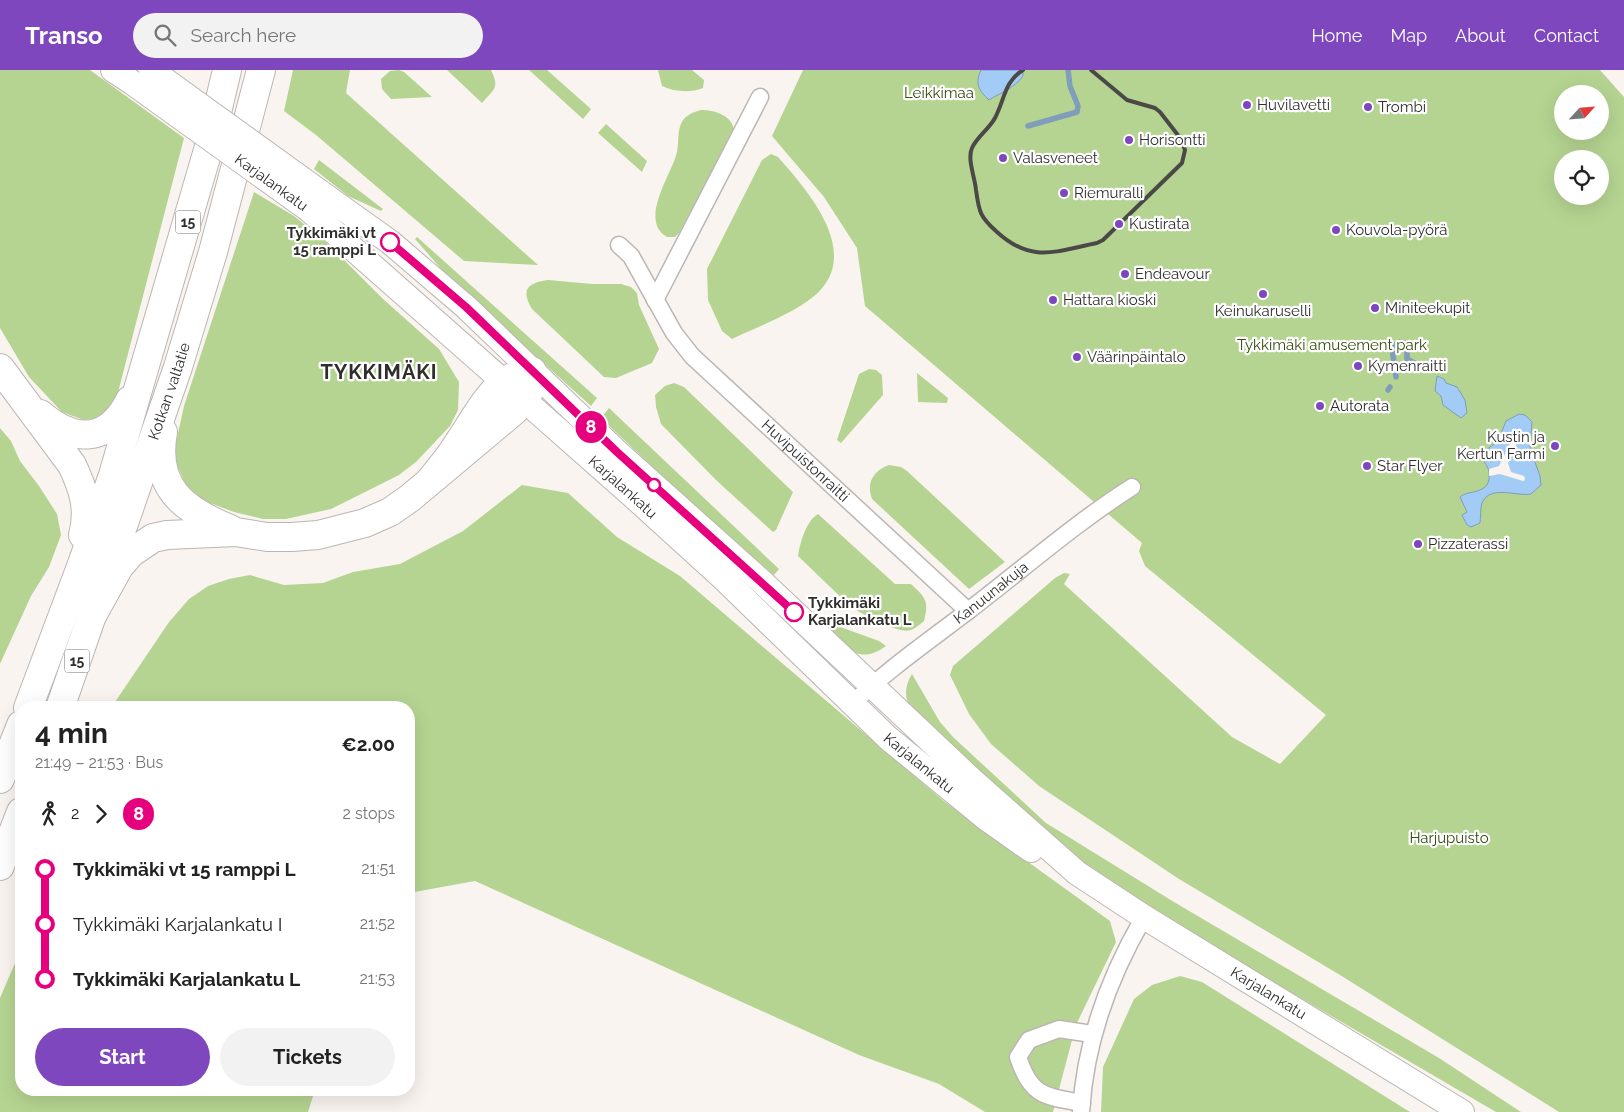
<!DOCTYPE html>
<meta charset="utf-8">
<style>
:root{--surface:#fff;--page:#f2f2f2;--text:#222;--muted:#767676;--accent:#7e47be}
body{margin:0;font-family:Raleway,sans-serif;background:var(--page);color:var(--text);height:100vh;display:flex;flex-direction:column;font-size:19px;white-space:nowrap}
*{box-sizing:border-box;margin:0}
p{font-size:16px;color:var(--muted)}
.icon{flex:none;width:28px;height:28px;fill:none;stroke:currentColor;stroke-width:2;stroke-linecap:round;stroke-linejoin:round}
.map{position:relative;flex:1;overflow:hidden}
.side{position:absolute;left:15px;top:631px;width:400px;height:395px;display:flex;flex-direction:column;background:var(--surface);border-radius:20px;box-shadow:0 5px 20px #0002}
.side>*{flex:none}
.badge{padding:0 10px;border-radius:16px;font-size:18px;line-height:32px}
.needle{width:32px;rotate:64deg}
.fabs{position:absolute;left:1554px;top:15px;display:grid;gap:10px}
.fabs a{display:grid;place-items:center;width:55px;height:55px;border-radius:50%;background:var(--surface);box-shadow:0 5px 20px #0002;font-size:25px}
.map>.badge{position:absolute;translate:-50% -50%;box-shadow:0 0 0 2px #fff}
.legs{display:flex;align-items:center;gap:8px;height:55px;padding:0 20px;font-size:16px}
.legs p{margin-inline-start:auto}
.summary{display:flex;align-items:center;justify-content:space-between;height:85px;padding:0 20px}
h1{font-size:28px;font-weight:700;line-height:38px}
.primary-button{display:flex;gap:10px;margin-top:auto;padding:10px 20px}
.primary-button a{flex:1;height:58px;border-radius:30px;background:var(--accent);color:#fff;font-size:20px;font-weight:700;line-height:58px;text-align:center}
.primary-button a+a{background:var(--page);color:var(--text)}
ul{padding:0 20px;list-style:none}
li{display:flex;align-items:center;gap:18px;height:55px;font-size:19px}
li i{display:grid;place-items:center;width:8px;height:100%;margin:0 6px;background:currentColor}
li i::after{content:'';width:12px;height:12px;margin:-6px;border:4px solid;border-radius:50%;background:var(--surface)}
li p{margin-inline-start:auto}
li:first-child i{background:linear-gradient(#0000 50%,currentColor 0)}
li:last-child i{background:linear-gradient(currentColor 50%,#0000 0)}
header{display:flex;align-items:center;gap:30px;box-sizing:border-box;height:70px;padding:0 25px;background:var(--accent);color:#fff}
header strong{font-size:24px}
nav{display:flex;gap:28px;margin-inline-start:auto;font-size:18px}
.search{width:350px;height:45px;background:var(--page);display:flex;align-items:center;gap:12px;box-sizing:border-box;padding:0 18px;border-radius:28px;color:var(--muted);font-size:19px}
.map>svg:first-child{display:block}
.green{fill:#b5d491;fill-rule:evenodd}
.water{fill:#a2ccf5;stroke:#809db9}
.pier{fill:#faf4f1}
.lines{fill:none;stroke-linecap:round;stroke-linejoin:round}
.stream{stroke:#809db9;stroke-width:5.5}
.minor-casing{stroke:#bcb6b3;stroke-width:19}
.secondary-casing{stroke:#bcb6b3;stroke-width:26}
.trunk-casing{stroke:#bcb6b3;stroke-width:30}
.minor{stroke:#fff;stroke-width:16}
.secondary{stroke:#fff;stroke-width:24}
.trunk{stroke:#fff;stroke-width:28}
.rail{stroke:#4b4948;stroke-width:4}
.secondary-bridge-casing{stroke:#bcb6b3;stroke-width:26;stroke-linecap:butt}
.secondary-bridge{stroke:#fff;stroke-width:24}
.line-1-casing{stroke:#fff;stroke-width:11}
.line-1{stroke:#e6007e;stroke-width:8}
.poi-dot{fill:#7e47be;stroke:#fff;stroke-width:2}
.stop-1-dot{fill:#fff;stroke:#e6007e;stroke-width:2.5}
.labels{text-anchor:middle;stroke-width:4.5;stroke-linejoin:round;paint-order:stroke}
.shield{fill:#fff;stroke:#6e6d6c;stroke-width:1}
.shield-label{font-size:14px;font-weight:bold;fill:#302e2d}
.park-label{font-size:15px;fill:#344c0d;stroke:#fff}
.poi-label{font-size:15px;fill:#302e2d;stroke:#fff;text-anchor:start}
.street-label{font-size:15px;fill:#302e2d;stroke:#fff}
.stop-label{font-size:15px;font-weight:bold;fill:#302e2d;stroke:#fff;text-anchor:end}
.district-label{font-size:20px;font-weight:bold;letter-spacing:1px;fill:#302e2d;stroke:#fff}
</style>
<header>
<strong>Transo</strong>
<div class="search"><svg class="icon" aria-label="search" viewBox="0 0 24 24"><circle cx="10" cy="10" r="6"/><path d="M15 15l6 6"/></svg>Search here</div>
<nav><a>Home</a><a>Map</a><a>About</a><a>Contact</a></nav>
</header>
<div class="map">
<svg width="1624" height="1042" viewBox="0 0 1624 1042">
<rect width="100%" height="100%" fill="#faf4f1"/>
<!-- green -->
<path class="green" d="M 0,0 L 90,0 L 184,68 L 116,330 L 109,341 L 97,348 L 84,350 L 62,342 L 29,307 L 0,258 Z
M 293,0 L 350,0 L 346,23 L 538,195 L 464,191 L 316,65 L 284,41 Z
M 399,0 L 404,2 L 432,27 L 391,29 L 382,19 L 381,9 L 390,1 Z
M 447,0 L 491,0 C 500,18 494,19 482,33 Z
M 529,0 L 547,0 L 591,39 L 583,49 Z
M 658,0 L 692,0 L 704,10 L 703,18 C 690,23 675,22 662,16 Z
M 803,0 L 1600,0 L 1624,27 L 1624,1042 L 1559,1042 L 1340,905 L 1179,809 L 1039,716 L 991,674 L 969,644 L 950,605 L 953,596 L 1055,508 L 1064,503 L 1070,504 L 1064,514 L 1232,667 L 1280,694 L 1326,645 L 1145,496 L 1139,481 L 1142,473 L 865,236 L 857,178 L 824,127 L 772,66 ZM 1562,24 L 1600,24 L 1600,61 L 1562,61 ZM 1562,89 L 1600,89 L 1600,126 L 1562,126 Z
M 701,40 C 714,40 732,45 734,60 L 679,163 L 675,167 L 667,167 C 638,150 672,104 677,82 C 679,73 677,60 682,52 C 685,45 694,42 701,40 Z
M 606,54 L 647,91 L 642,102 L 598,63 Z
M 771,84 L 778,87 C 808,121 865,185 813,227 C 790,245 759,256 732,269 L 722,261 L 708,230 L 707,199 L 762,90 Z
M 319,90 L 383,139 L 381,141 L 348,126 L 314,99 Z
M 254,122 L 294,146 L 327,173 L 382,228 L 439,279 L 459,312 L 458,340 L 450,356 L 416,392 L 399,405 L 331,439 L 286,449 L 263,449 L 234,442 L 202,430 L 186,415 L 176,393 L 175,377 L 184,336 Z
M 417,167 L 597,328 L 591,336 L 451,210 L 415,169 Z
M 548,210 L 592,214 L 621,214 L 631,217 L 637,223 L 639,235 L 659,279 L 652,293 L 616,308 L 604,307 L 532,239 C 520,219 528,213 548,210 Z
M 869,299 L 876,300 L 882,305 L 883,325 L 841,373 L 837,370 L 859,304 Z
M 917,303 L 948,328 L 947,333 L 918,332 Z
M 674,313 L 684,317 L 793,422 L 776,460 L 773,462 L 717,411 L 661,354 L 656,337 L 655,325 L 665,316 Z
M 609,338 L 779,499 L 774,505 L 717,458 L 601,348 Z
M 0,358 L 11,371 L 20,391 L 39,416 L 57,444 L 61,465 L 49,497 L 31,526 L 0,594 Z
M 889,395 L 901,397 L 907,401 L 1005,492 L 969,519 L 872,429 C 866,413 873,401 889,395 Z
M 522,415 L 568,423 L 617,467 L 680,506 L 945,732 L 1110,851 L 1116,872 L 1076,955 L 1053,1042 L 985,1042 L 939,1014 L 859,985 L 475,811 L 409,823 L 409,638 L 111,638 L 169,552 L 189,529 L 208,516 L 229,509 L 250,505 L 284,515 L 323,513 L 353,502 L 400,494 L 463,461 Z
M 818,444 L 895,514 L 911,514 C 926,528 929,531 924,551 C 920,554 916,558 911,560 C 900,565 863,544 852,538 L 798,486 C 800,473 806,451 818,444 Z
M 832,554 L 879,571 L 886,576 C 859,596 846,577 826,559 Z
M 912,604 L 940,652 L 953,667 L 1046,753 L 1174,832 L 1439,988 L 1521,1042 L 1496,1042 L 1165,849 L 1078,792 L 910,638 C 904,625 905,616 912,604 Z
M 21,879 L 21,1020 L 315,1020 L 308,1042 L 0,1042 L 0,928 Z
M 1180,906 L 1202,912 L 1410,1042 L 1101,1042 L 1103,997 L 1134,929 L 1152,915 Z"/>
<!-- water -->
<path class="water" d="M 981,0 L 1023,0 L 1023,6 C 1015,18 1000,23 989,30 C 978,20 975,13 981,0 Z
M 1437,306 L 1444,309 L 1446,313 L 1457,317 L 1465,330 L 1467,343 L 1461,348 L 1443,335 L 1441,326 L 1435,321 Z
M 1519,344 L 1525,345 L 1532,352 L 1530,378 L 1540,406 L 1541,415 L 1531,424 C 1518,427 1490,414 1482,433 C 1480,439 1481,446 1480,453 L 1471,457 L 1467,455 L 1462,445 L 1467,442 L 1460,427 C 1468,419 1492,426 1489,402 C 1488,394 1481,391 1481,384 L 1498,371 L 1506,351 Z"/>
<!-- pier -->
<path class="pier" d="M 1515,368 L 1517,373 L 1508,393 L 1511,402 L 1524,406 L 1525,410 L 1523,411 L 1500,404 L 1489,406 L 1489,399 L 1499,396 L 1512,370 Z"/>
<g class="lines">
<!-- stream -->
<path class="stream" d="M 1028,56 L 1077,42 L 1078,36 L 1070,16 L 1068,0
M 1396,307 L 1392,278 L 1399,272 L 1404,273 L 1407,277 L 1407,289 L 1426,300
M 1388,320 L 1390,317"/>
<defs>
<g id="minor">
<path id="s1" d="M 619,175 L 631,186 L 674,263 L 692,286 L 968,541"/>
<path d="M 655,230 L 760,27"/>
<path id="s2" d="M 852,634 C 888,599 929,571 968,541 C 1023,499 1074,454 1132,417"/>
<path d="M 1082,1033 C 1045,1026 1031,1027 1018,987 L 1029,970 L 1059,959 L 1092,964"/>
<path d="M 1081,1042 C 1085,973 1109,907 1144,847"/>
</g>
<g id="secondary">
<path d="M 113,0 L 130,11"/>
<path id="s3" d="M 320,122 L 390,172 L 466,237 L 617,382 L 761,511 L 972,710 L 1077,803 L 1144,847 L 1462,1042"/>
<path id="s4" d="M 308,139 L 634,427 L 724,509 L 888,668 L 987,749 L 1031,780"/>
</g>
<g id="trunk">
<path d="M 0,298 L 72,395 C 83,418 90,439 83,465"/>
<path d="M 40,344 C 74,373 108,374 130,330"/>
<path d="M 163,362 C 153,417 183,440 230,459"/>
<path d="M 93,544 L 119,497 L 131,483 L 153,468 L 167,465 L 236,462 L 267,467 L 292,467 L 318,465 L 365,453 L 390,442 L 410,428 L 515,340 L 529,322 L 532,301 C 494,305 478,345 459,372 C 450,387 439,400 428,413"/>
<path d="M 28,638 L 82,494 L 113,405 L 208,80 L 227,0"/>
<path id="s5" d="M 60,638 L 178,297 L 213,182 L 261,0"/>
<path d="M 0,709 L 21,655"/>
<path d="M 0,796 L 21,742"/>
</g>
</defs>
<!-- minor casing -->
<use href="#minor" class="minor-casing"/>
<!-- secondary casing -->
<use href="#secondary" class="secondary-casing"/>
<!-- trunk casing -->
<use href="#trunk" class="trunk-casing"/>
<!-- minor -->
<use href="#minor" class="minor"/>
<!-- secondary -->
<use href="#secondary" class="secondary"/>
<!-- trunk -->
<use href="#trunk" class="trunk"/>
<!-- rail -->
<path class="rail" d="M 1023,0 C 1004,12 1005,29 995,48 C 989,59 977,67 972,78 C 967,89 975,108 976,120 C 979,142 980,147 997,162 C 1032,194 1056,181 1097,173 L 1103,170 L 1182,93 L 1185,80 L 1181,69 L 1160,42 L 1155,38 L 1127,30 L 1091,0"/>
<defs>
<g id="secondary-bridge">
<path d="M 151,0 L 320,122"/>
<path id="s6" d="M 130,11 L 308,139"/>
</g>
</defs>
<!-- secondary-bridge casing -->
<use href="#secondary-bridge" class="secondary-bridge-casing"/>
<!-- secondary-bridge -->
<use href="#secondary-bridge" class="secondary-bridge"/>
</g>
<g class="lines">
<defs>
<path id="line-1" d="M 390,172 L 466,237 L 617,382 L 794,542"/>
</defs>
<!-- line-1 casing -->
<use href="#line-1" class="line-1-casing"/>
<!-- line-1 -->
<use href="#line-1" class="line-1"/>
</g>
<!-- markers -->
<g class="poi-dot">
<circle cx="1247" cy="35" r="5"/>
<circle cx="1368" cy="37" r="5"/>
<circle cx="1129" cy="70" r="5"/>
<circle cx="1003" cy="88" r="5"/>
<circle cx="1064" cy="123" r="5"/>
<circle cx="1119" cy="154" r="5"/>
<circle cx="1336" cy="160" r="5"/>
<circle cx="1125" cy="204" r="5"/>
<circle cx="1263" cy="224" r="5"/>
<circle cx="1053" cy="230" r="5"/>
<circle cx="1375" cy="238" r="5"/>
<circle cx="1077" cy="287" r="5"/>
<circle cx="1358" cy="296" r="5"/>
<circle cx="1320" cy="336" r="5"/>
<circle cx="1555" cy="376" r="5"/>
<circle cx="1367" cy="396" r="5"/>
<circle cx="1418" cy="474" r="5"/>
</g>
<g class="stop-1-dot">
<circle cx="390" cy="172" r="9"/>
<circle cx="654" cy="415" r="6"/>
<circle cx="794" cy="542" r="9"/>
</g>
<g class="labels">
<!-- shield labels -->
<g class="shield">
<rect x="175.5" y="140.5" width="25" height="23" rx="4"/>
<rect x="64.5" y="579.5" width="25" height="23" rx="4"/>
</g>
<g class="shield-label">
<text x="188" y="157">15</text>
<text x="77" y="596">15</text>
</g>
<!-- park labels -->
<g class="park-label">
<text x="939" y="28">Leikkimaa</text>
<text x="1332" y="280">Tykkimäki amusement park</text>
<text x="1449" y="773">Harjupuisto</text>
</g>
<!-- poi labels -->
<g class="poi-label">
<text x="1257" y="40">Huvilavetti</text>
<text x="1378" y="42">Trombi</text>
<text x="1139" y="75">Horisontti</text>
<text x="1013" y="93">Valasveneet</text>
<text x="1074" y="128">Riemuralli</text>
<text x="1129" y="159">Kustirata</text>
<text x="1346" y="165">Kouvola-pyörä</text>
<text x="1135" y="209">Endeavour</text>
<text x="1063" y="235">Hattara kioski</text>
<text x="1385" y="243">Miniteekupit</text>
<text x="1263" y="246" text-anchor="middle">Keinukaruselli</text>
<text x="1087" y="292">Väärinpäintalo</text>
<text x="1368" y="301">Kymenraitti</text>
<text x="1330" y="341">Autorata</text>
<text x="1545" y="372" text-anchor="end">Kustin ja<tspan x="1545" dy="17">Kertun Farmi</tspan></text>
<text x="1377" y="401">Star Flyer</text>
<text x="1428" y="479">Pizzaterassi</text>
</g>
<!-- street labels -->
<g class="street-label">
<text dy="5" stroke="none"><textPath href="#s6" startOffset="174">Karjalankatu</textPath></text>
<text dy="5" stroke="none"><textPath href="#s5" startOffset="335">Kotkan valtatie</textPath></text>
<text dy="5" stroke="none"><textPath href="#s1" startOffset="288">Huvipuistonraitti</textPath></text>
<text dy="5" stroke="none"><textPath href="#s4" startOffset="420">Karjalankatu</textPath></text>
<text dy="5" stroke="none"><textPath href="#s2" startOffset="178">Kanuunakuja</textPath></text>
<text dy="5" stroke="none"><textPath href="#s4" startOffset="825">Karjalankatu</textPath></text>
<text dy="5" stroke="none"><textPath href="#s3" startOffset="1245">Karjalankatu</textPath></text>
</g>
<!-- stop labels -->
<g class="stop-label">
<text x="376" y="168">Tykkimäki vt<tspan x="376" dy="17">15 ramppi L</tspan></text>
<text x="808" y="538" text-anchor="start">Tykkimäki<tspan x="808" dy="17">Karjalankatu L</tspan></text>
</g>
<!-- district labels -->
<g class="district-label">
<text x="379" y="309">TYKKIMÄKI</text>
</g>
</g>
</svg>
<div class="fabs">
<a><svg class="needle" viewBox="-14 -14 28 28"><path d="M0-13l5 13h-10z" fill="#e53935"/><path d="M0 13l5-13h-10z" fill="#767676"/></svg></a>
<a><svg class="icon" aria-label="locate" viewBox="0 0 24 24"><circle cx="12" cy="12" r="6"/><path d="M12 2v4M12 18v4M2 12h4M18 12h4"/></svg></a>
</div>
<b class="badge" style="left:591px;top:357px;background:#e6007e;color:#fff">8</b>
<section class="side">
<div class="summary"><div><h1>4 min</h1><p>21:49 – 21:53 · Bus</p></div><b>€2.00</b></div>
<div class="legs"><svg class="icon" aria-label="walk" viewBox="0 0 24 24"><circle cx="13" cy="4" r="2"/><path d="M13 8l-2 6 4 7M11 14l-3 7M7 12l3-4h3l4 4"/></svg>2<svg class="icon" aria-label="forward" viewBox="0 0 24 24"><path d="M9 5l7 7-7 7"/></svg><b class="badge" style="background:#e6007e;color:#fff">8</b><p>2 stops</p></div>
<ul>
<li><i style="color:#e6007e"></i><b>Tykkimäki vt 15 ramppi L</b><p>21:51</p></li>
<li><i style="color:#e6007e"></i><span>Tykkimäki Karjalankatu I</span><p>21:52</p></li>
<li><i style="color:#e6007e"></i><b>Tykkimäki Karjalankatu L</b><p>21:53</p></li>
</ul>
<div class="primary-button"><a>Start</a><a>Tickets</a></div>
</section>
</div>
